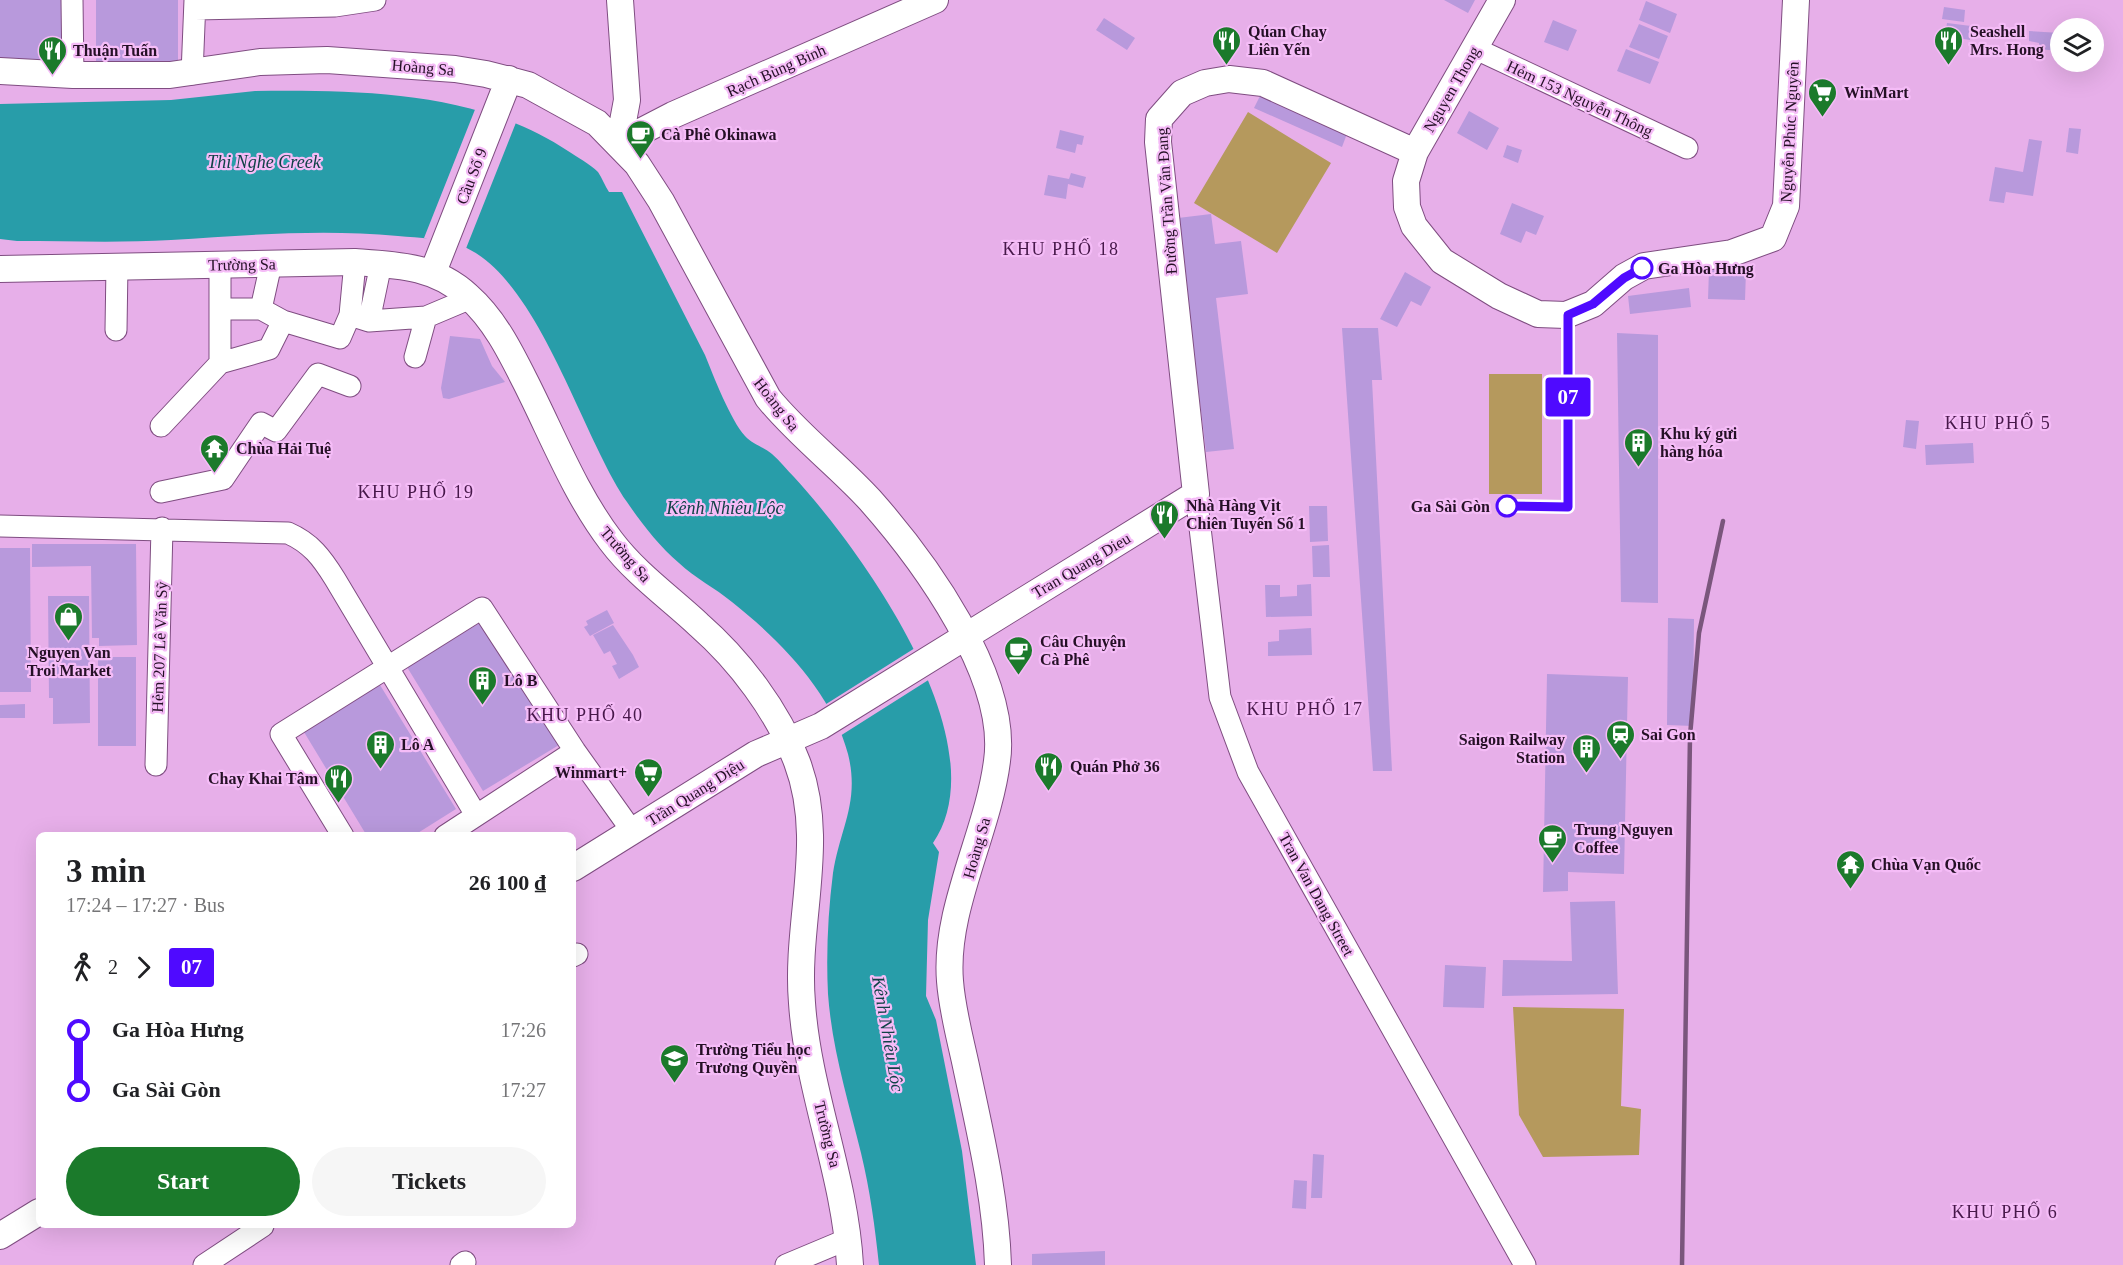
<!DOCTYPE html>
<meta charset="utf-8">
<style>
:root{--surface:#fff;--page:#f6f6f6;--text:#202124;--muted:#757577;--accent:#1b7a2b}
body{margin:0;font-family:"Times New Roman",serif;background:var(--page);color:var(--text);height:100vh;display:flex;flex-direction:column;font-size:22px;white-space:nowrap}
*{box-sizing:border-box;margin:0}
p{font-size:20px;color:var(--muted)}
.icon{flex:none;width:33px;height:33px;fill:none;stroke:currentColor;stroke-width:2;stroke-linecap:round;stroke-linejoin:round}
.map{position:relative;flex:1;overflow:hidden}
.sheet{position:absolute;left:36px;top:832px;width:540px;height:396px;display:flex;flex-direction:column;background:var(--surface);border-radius:9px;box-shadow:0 6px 24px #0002}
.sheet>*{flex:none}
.badge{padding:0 12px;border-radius:4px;font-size:21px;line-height:39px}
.tools{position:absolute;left:2050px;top:18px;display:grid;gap:12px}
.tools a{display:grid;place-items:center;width:54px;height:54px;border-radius:50%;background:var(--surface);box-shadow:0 6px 24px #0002;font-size:30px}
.map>.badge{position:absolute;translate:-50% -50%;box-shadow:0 0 0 3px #fff}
.legs{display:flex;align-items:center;gap:9px;height:66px;padding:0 30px;font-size:20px}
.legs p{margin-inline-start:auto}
.headline{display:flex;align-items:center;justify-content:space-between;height:102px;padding:0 30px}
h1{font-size:33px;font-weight:600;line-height:45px}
.cta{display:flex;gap:12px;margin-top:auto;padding:12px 30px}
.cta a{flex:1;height:69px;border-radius:36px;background:var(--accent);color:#fff;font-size:24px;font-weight:600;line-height:69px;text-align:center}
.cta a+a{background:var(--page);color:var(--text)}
ul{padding:0 30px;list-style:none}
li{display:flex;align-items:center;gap:21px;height:60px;font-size:22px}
li i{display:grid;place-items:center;width:9px;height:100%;margin:0 8px;background:currentColor}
li i::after{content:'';width:15px;height:15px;margin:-8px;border:4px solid;border-radius:50%;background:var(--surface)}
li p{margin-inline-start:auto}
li:first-child i{background:linear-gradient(#0000 50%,currentColor 0)}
li:last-child i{background:linear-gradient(currentColor 50%,#0000 0)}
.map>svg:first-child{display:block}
.green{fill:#b5995d}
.water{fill:#289da9}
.pier{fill:#e7afe9}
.building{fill:#b899dc}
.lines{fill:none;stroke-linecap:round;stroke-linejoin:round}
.minor-casing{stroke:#7f4d81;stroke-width:23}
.tertiary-casing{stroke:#7f4d81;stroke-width:28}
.minor{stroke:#fff;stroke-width:21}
.tertiary{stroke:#fff;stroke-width:26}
.rail{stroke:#7a567c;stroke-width:4.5}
.line-1-casing{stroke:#fff;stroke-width:14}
.line-1{stroke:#4f0aff;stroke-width:9}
.stop-1-dot{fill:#fff;stroke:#4f0aff;stroke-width:3}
.labels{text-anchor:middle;stroke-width:4.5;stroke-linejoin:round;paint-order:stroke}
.poi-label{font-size:16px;font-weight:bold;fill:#251026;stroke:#f5bcf7;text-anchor:start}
.street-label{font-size:16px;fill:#251026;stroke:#f5bcf7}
.stop-label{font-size:16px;font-weight:bold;fill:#251026;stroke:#f5bcf7;text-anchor:start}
.water-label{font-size:18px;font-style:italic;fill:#104247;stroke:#f5bcf7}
.neighbourhood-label{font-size:18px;letter-spacing:1.5px;fill:#47184a;stroke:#f5bcf7}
</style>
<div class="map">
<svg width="2123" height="1265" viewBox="0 0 2123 1265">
<rect width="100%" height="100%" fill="#e7afe9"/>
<!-- green -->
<path class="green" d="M 1248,112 L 1331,163 L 1277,253 L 1194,203 Z
M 1489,374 L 1542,374 L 1542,494 L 1489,494 Z
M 1513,1007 L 1624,1009 L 1621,1106 L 1641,1109 L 1639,1155 L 1543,1157 L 1519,1115 Z"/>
<!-- water -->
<path class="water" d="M 255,91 C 359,90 479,91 568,151 C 577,157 590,164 598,172 C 602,178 605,186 609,192 L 622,192 L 705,355 C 713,375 731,421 745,436 C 752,444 764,447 772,454 C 780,461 787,470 794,477 C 861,550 1001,743 933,843 L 939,852 L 928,920 L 926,996 L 936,1020 L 962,1151 L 976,1265 L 879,1265 C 875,1227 870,1190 861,1153 C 848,1100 832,1049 828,994 C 826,954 828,912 833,873 C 840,828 860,802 848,754 C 832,693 780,640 732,602 C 715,588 695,578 679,563 C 659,546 642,524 627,502 C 581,435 538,276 462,246 C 442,238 420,238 398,236 C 321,229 248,235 171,240 C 120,243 68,241 17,241 L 0,239 L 0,104 L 171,100 Z"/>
<!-- pier -->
<path class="pier" d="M 476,107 L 517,120 L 465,251 L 424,238 Z
M 915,648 L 930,679 L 840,736 L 823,706 Z"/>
<!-- building -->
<path class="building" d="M 0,0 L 65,0 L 66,61 L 0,62 Z
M 96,0 L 178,0 L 178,63 L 96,62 Z
M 1444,0 L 1475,0 L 1468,13 Z
M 1646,1 L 1677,14 L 1670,33 L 1639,20 Z
M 1944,7 L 1965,10 L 1964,22 L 1942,19 Z
M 1104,18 L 1135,38 L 1127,50 L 1096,30 Z
M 1553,20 L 1577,30 L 1568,51 L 1544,42 Z
M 1947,23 L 1971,26 L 1970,40 L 1945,36 Z
M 1639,24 L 1668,36 L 1659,59 L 1629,47 Z
M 2029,31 L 2060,33 L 2058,51 L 2039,49 L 2039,43 L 2029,41 Z
M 1626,49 L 1659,62 L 1650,84 L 1617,71 Z
M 1262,92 L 1348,131 L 1342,147 L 1254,108 Z
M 1469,111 L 1499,128 L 1487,150 L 1457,133 Z
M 2069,128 L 2081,129 L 2078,154 L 2066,152 Z
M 1060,130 L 1084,136 L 1082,145 L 1077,144 L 1075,153 L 1056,148 Z
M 2029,139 L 2042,141 L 2033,196 L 2006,192 L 2004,203 L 1989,201 L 1995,167 L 2023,172 Z
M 1507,145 L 1522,150 L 1518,163 L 1503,157 Z
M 1071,173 L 1086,177 L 1083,188 L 1068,184 L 1066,199 L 1044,195 L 1048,175 L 1069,179 Z
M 1512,203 L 1544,216 L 1536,235 L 1526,231 L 1521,243 L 1500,234 Z
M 1211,214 L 1215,244 L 1241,241 L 1248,294 L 1216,298 L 1234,449 L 1206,452 L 1178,218 Z
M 1709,270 L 1746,271 L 1745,300 L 1708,299 Z
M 1405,272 L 1431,287 L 1421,306 L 1411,301 L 1397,327 L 1380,319 Z
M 1689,288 L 1691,307 L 1630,314 L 1628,296 Z
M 1342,328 L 1378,328 L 1382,380 L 1372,380 L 1392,771 L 1373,771 Z
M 1617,333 L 1658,335 L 1658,603 L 1621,602 Z
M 450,336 L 480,339 L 492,366 L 505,382 L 449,399 L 443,398 L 441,388 Z
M 1906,420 L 1919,421 L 1916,449 L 1903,447 Z
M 1973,443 L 1974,463 L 1926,465 L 1925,445 Z
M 1309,506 L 1327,506 L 1328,541 L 1310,542 Z
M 32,544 L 136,544 L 137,645 L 99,646 L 99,638 L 92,638 L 91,566 L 32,567 Z
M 1329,545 L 1330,577 L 1313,577 L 1312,546 Z
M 0,548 L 30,548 L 31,692 L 0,692 Z
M 1311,584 L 1312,616 L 1266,617 L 1265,585 L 1280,585 L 1280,597 L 1297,596 L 1297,585 Z
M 48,596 L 89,596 L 90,723 L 53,724 L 53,698 L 49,698 Z
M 607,610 L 614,623 L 590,636 L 584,627 L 588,625 L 586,621 Z
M 1668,618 L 1694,619 L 1693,726 L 1667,725 Z
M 483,621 L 559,745 L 483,791 L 407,667 Z
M 613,625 L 633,655 L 621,662 L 633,655 L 639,667 L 619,679 L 612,666 L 617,664 L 610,651 L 604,654 L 593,635 Z
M 1311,628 L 1312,655 L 1268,656 L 1268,642 L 1279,641 L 1279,630 Z
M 98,657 L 136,657 L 136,746 L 98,746 Z
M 1547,674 L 1628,677 L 1624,874 L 1568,872 L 1568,891 L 1543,892 Z
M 380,685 L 456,809 L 413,836 L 367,836 L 304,732 Z
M 25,704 L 25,718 L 0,718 L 0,705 Z
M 1615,901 L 1618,994 L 1502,996 L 1503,960 L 1572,961 L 1570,902 Z
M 1445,965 L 1486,967 L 1484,1008 L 1443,1007 Z
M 1313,1154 L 1324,1155 L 1322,1198 L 1311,1198 Z
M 1294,1180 L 1307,1181 L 1306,1209 L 1292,1208 Z
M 1105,1251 L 1105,1265 L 1032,1265 L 1032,1254 Z"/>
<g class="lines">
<defs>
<path id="minor" d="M 72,0 L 73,75
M 195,9 L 335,6 L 375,0
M 1474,48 L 1687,148
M 192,74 L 195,0
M 220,309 L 261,309 L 283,321 L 340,338 L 350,315 L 355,262
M 261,309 L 271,264
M 350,315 L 369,321 L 426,317 L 471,298
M 369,321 L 381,264
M 116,330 L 117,265
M 415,357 L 426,317
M 220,363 L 269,349 L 283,321
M 161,426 L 220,363 L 220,264
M 161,492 L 223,479 L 261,423 L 276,431 L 318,374 L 350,386
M 1196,494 L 1220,697 L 1248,772 L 1525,1265
M 0,526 L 288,533 C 311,543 322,558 335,579 L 476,815
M 156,765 L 162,528
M 343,836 L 281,734 L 482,608 L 575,751 L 632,831
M 445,836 L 575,751
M 573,956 L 577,954
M 204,1265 L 263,1226
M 461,1265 L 465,1262
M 786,1265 L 848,1239"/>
<path id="tertiary" d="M 1502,0 L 1415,152 L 1406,181 L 1407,207 L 1414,226 L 1442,261 L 1499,296 L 1538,314 L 1566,315 L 1593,304 L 1624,277 L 1644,266 L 1732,253 L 1773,238 L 1786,206 L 1796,0
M 0,71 L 73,75 L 170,75 L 260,62 L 327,60 L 455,69 L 486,74 L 528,85 L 597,123 L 637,164 L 661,201 L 768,398 C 799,436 837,464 870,500 C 924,561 1009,677 997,761 C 988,833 944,909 950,981 C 952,1009 960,1038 966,1066 C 980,1132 996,1198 998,1265
M 619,143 L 673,115 L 935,0
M 619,143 L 627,100 L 620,0
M 0,269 L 355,262 C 398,265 436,266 468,296 C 494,319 510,351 525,381 C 552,434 575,494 611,541 C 636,574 669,597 699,625 C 739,660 778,711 797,762 C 827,841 795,922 802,1003 C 808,1092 845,1175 850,1265
M 433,272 L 509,79
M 573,868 L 756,754 L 821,726 L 1196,494 L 1158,142 L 1159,119 L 1182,93 L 1205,83 L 1229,79 L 1263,83 L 1415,152
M 0,1236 L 39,1212"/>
</defs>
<!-- minor casing -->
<use href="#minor" class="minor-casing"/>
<!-- tertiary casing -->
<use href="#tertiary" class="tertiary-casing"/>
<!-- minor -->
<use href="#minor" class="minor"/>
<!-- tertiary -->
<use href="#tertiary" class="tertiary"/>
<!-- rail -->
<path class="rail" d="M 1682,1265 L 1690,736 L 1699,633 L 1723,521"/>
</g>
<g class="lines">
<defs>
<path id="line-1" d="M 1507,506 L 1568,507 L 1568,315 L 1593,304 L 1624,278 L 1642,268"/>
</defs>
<!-- line-1 casing -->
<use href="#line-1" class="line-1-casing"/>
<!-- line-1 -->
<use href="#line-1" class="line-1"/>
</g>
<!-- icons -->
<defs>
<symbol id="restaurant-pin" viewBox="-11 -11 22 30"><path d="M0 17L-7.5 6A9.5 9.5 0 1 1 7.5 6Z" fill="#1b7a2b" stroke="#f5bcf7"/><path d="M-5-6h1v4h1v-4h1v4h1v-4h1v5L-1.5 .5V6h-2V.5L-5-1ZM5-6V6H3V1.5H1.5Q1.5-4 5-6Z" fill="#fff"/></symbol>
<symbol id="supermarket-pin" viewBox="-11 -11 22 30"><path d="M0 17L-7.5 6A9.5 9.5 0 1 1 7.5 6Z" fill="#1b7a2b" stroke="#f5bcf7"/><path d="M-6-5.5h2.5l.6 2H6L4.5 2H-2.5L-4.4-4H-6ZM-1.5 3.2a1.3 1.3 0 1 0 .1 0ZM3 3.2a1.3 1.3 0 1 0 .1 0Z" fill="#fff"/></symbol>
<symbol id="cafe-pin" viewBox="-11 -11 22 30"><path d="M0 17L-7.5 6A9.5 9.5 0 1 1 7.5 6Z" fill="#1b7a2b" stroke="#f5bcf7"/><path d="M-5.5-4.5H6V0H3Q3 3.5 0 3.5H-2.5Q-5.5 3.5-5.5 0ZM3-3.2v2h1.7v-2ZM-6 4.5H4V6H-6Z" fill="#fff"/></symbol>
<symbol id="building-pin" viewBox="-11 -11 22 30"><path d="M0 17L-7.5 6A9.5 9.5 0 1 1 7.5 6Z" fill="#1b7a2b" stroke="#f5bcf7"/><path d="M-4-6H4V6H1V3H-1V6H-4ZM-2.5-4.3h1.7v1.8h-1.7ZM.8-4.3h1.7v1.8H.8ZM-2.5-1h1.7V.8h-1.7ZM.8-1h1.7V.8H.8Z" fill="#fff"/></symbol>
<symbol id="temple-pin" viewBox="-11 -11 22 30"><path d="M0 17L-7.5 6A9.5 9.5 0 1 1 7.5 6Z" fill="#1b7a2b" stroke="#f5bcf7"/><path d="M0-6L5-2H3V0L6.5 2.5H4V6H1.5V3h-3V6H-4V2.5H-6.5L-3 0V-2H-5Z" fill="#fff"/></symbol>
<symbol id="shop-pin" viewBox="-11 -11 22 30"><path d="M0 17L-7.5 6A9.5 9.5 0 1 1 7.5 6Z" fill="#1b7a2b" stroke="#f5bcf7"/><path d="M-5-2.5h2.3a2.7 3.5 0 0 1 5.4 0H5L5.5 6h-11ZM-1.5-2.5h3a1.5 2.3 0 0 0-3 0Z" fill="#fff"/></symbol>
<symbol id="station-pin" viewBox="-11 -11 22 30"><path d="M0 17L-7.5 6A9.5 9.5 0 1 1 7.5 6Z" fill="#1b7a2b" stroke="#f5bcf7"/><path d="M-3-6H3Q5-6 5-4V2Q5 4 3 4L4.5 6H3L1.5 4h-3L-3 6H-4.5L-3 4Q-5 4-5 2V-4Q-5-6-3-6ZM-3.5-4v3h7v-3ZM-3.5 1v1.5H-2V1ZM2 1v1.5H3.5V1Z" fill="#fff"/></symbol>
<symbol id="school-pin" viewBox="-11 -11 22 30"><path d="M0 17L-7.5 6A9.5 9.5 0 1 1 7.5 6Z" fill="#1b7a2b" stroke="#f5bcf7"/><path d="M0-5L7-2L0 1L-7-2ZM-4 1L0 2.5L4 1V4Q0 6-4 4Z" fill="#fff"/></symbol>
</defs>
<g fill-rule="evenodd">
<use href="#restaurant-pin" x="1210" y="24" width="33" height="45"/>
<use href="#restaurant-pin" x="1932" y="24" width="33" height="45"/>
<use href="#restaurant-pin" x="36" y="34" width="33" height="45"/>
<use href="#supermarket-pin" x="1806" y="76" width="33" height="45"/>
<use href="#cafe-pin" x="624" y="118" width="33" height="45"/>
<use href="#building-pin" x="1622" y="426" width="33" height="45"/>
<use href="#temple-pin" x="198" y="432" width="33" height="45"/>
<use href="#restaurant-pin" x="1148" y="498" width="33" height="45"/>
<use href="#shop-pin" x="52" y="600" width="33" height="45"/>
<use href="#cafe-pin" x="1002" y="634" width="33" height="45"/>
<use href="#building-pin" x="466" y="664" width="33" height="45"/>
<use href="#station-pin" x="1604" y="718" width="33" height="45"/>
<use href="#building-pin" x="364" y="728" width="33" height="45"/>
<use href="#building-pin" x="1570" y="732" width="33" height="45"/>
<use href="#restaurant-pin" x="1032" y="750" width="33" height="45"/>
<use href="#supermarket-pin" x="632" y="756" width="33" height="45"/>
<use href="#restaurant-pin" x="322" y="762" width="33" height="45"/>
<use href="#cafe-pin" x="1536" y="822" width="33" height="45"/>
<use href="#temple-pin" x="1834" y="848" width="33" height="45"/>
<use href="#school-pin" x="658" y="1042" width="33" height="45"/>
</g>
<!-- markers -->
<g class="stop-1-dot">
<circle cx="1642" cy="268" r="10"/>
<circle cx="1507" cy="506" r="10"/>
</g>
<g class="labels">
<!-- poi labels -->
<g class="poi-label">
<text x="1248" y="37">Qúan Chay<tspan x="1248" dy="18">Liên Yến</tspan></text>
<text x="1970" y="37">Seashell<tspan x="1970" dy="18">Mrs. Hong</tspan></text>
<text x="73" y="56">Thuận Tuấn</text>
<text x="1844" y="98">WinMart</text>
<text x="661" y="140">Cà Phê Okinawa</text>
<text x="1660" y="439">Khu ký gửi<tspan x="1660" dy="18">hàng hóa</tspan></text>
<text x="236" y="454">Chùa Hải Tuệ</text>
<text x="1186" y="511">Nhà Hàng Vịt<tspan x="1186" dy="18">Chiên Tuyến Số 1</tspan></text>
<text x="1040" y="647">Câu Chuyện<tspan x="1040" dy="18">Cà Phê</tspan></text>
<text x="69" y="658" text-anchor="middle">Nguyen Van<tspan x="69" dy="18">Troi Market</tspan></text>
<text x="504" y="686">Lô B</text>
<text x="1641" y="740">Sai Gon</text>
<text x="1565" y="745" text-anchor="end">Saigon Railway<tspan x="1565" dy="18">Station</tspan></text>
<text x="401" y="750">Lô A</text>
<text x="1070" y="772">Quán Phở 36</text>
<text x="627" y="778" text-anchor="end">Winmart+</text>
<text x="318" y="784" text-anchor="end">Chay Khai Tâm</text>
<text x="1574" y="835">Trung Nguyen<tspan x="1574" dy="18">Coffee</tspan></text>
<text x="1871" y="870">Chùa Vạn Quốc</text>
<text x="696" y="1055">Trường Tiểu học<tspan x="696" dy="18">Trương Quyền</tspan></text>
</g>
<!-- street labels -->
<g class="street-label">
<text transform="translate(423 67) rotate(5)" y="6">Hoàng Sa</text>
<text transform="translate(776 70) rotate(-24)" y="6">Rạch Bùng Binh</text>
<text transform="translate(1451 89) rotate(-60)" y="6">Nguyen Thong</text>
<text transform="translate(1580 98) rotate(25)" y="6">Hẻm 153 Nguyễn Thông</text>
<text transform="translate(1789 132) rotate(-87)" y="6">Nguyễn Phúc Nguyên</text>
<text transform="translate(471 176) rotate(-69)" y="6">Cầu Số 9</text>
<text transform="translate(1166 201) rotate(-94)" y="6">Đường Trần Văn Đang</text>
<text transform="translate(242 264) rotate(-1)" y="6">Trường Sa</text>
<text transform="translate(777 404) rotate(52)" y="6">Hoàng Sa</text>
<text transform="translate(626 554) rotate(49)" y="6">Trường Sa</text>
<text transform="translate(1081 565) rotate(-31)" y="6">Tran Quang Dieu</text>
<text transform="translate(159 647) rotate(-88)" y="6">Hẻm 207 Lê Văn Sỹ</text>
<text transform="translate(695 792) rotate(-32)" y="6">Trần Quang Diệu</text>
<text transform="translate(976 848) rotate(-74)" y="6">Hoàng Sa</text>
<text transform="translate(1317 894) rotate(61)" y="6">Tran Van Dang Street</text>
<text transform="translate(828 1134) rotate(76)" y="6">Trường Sa</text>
</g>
<!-- stop labels -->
<g class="stop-label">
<text x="1658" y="274">Ga Hòa Hưng</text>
<text x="1490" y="512" text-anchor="end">Ga Sài Gòn</text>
</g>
<!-- water labels -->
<g class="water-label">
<text x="264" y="168">Thi Nghe Creek</text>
<text x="725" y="514">Kênh Nhiêu Lộc</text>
<text transform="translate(888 1034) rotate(80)" y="6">Kênh Nhiêu Lộc</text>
</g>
<!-- neighbourhood labels -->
<g class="neighbourhood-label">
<text x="1061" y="255">KHU PHỐ 18</text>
<text x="1998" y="429">KHU PHỐ 5</text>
<text x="416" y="498">KHU PHỐ 19</text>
<text x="1305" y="715">KHU PHỐ 17</text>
<text x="585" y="721">KHU PHỐ 40</text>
<text x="2005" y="1218">KHU PHỐ 6</text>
</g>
</g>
</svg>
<div class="tools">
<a><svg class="icon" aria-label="layers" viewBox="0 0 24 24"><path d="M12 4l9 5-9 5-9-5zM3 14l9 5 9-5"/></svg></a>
</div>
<b class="badge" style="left:1568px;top:397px;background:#4f0aff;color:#fff">07</b>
<section class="sheet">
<div class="headline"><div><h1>3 min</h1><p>17:24 – 17:27 · Bus</p></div><b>26 100 ₫</b></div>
<div class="legs"><svg class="icon" aria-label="walk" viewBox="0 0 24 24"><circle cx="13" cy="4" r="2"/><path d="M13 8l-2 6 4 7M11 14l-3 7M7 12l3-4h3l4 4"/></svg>2<svg class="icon" aria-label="forward" viewBox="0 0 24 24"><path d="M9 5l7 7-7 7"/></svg><b class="badge" style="background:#4f0aff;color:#fff">07</b></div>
<ul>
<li><i style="color:#4f0aff"></i><b>Ga Hòa Hưng</b><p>17:26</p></li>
<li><i style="color:#4f0aff"></i><b>Ga Sài Gòn</b><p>17:27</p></li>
</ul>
<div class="cta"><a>Start</a><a>Tickets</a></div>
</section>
</div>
